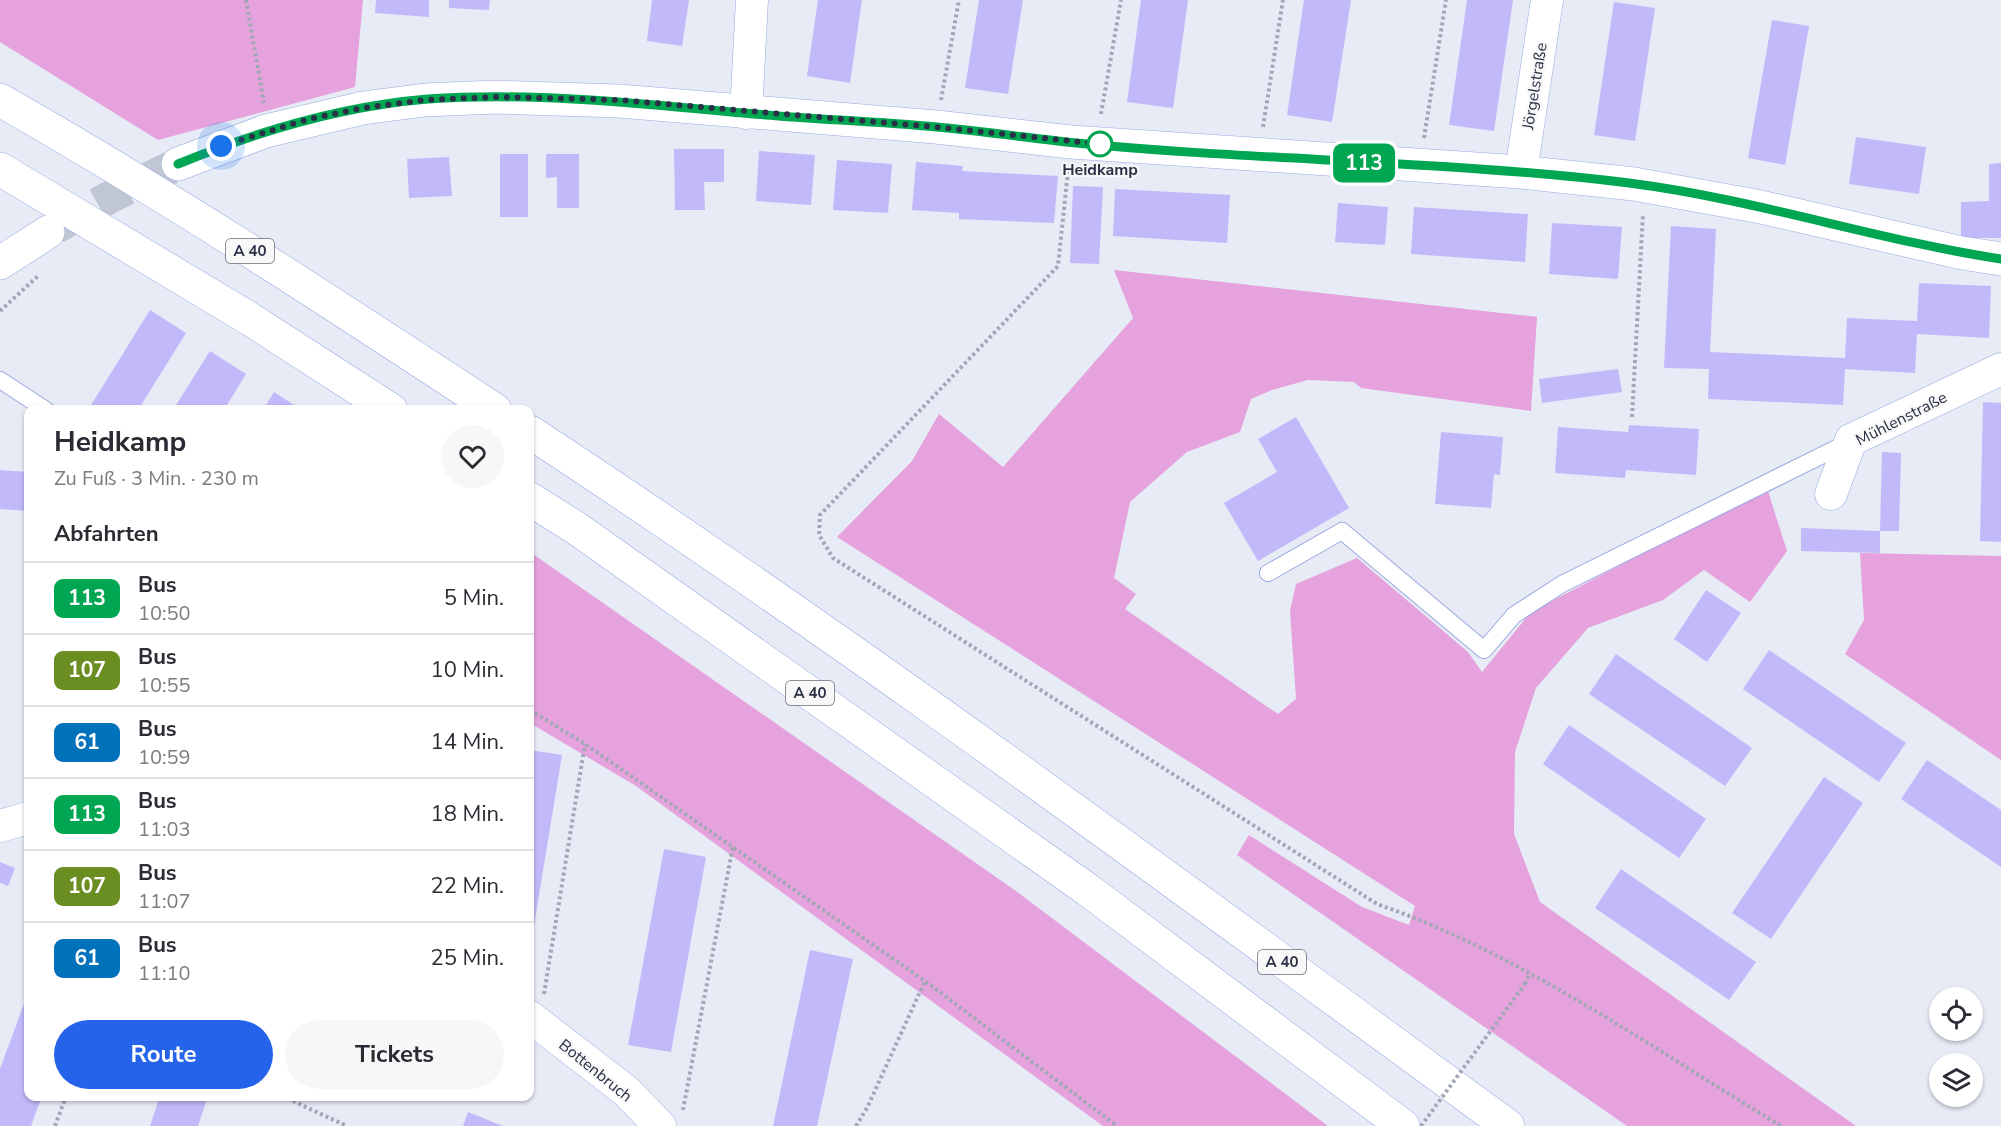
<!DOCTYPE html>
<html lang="de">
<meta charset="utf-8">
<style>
:root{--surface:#fff;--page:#f7f7f7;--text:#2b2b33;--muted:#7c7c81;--line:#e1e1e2;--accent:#2563eb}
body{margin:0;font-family:"Nunito Sans",sans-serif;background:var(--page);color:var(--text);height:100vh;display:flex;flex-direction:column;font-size:22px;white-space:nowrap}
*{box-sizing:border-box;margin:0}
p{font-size:20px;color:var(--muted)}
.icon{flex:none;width:33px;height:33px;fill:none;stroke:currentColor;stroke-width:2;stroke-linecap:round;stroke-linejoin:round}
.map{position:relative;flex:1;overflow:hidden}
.side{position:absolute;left:24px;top:405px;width:510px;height:696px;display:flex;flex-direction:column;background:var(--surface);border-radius:12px;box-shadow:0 2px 4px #0004}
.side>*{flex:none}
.badge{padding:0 12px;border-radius:9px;font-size:21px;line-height:39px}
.tools{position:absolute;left:1929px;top:987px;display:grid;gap:12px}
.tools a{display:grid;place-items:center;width:54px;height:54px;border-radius:50%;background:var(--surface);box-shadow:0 2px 4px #0004;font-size:30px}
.you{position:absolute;width:30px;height:30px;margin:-15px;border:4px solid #fff;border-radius:50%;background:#1a73e8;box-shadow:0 0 0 9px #1a73e833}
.map>.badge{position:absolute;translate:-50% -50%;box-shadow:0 0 0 3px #fff}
h2{padding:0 30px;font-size:22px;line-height:54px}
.round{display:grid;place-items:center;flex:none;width:63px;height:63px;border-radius:32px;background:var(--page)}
.headline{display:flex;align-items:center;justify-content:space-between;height:102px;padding:0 30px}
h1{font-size:28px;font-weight:700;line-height:45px}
.primary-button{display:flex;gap:12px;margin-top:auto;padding:12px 30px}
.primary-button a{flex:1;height:69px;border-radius:36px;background:var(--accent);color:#fff;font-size:24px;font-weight:700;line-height:69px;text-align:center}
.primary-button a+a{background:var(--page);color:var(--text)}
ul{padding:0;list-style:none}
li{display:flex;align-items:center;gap:18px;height:72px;padding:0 30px;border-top:2px solid var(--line)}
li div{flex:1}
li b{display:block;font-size:22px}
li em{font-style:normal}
li .badge{min-width:66px;font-weight:700;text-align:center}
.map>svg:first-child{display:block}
.green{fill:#e5a2dd}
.building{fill:#c2b9fb}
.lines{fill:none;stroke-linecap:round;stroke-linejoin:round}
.tertiary-tunnel{stroke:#c1c6d3;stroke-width:33;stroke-dasharray:33 16;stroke-linecap:butt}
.service-casing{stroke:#98a9e0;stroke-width:18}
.minor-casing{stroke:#98a9e0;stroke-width:33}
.tertiary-casing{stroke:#98a9e0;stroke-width:34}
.motorway-casing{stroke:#98a9e0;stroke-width:34}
.path{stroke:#a2a7b6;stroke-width:4;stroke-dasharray:3 3;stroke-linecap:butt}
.service{stroke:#fff;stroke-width:16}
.minor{stroke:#fff;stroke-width:32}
.tertiary{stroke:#fff;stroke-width:33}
.motorway{stroke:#fff;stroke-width:33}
.path-bridge{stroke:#a2a7b6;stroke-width:4;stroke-dasharray:3 3;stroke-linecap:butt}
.line-casing{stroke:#fff;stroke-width:14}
.line{stroke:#00a651;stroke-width:9}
.walk{stroke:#293045;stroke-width:6;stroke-dasharray:0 10.8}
.stop-dot{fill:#fff;stroke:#00a651;stroke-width:3}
.labels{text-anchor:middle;stroke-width:4.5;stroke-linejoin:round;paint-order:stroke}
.shield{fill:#f8f8f8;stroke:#676c7b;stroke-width:1.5}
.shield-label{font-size:15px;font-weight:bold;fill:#293045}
.street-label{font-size:16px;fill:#293045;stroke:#f8f8f8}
.stop-label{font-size:16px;font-weight:bold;fill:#293045;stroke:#f8f8f8}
</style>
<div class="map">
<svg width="2001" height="1126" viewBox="0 0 2001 1126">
<rect width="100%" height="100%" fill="#e7ebf6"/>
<!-- green -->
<path class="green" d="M 0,0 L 363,0 L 355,87 L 158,140 L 0,42 Z
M 1114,270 L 1537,317 L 1531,411 L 1361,388 L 1354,382 L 1308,380 L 1272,390 L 1251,399 L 1240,432 L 1187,452 L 1130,502 L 1114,578 L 1136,594 L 1125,609 L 1278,714 L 1296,699 L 1290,611 L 1296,584 L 1357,558 L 1468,652 L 1482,672 L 1531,612 L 1767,488 L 1787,551 L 1750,602 L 1704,570 L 1663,600 L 1588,628 L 1536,688 L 1515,752 L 1514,834 L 1540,902 L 1856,1126 L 1627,1126 L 1237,855 L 1249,835 L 1362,907 L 1409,925 L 1415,906 L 837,537 L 912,461 L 939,414 L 1003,467 L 1133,318 Z
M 530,552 L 1016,891 L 1328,1126 L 1103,1126 L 636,786 L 530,723 Z
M 1860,553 L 2001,556 L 2001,760 L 1845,654 L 1864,620 Z"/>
<!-- building -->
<path class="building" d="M 376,0 L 429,0 L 429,17 L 375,13 Z
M 449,0 L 490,0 L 489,10 L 449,8 Z
M 652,0 L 689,0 L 682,46 L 647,41 Z
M 818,0 L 862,0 L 850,83 L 807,76 Z
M 979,0 L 1023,0 L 1008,94 L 965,88 Z
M 1141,0 L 1188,0 L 1173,108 L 1127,102 Z
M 1304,0 L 1351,0 L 1332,122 L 1287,115 Z
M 1467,0 L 1513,0 L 1494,131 L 1449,125 Z
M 1614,2 L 1655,8 L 1635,141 L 1594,135 Z
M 1772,20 L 1809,26 L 1785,165 L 1748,158 Z
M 1856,137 L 1926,147 L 1919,194 L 1849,184 Z
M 674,149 L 724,149 L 724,182 L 704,182 L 705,210 L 675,210 Z
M 759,151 L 815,155 L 811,205 L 756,201 Z
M 500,154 L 528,154 L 528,217 L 500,217 Z
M 546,154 L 579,154 L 579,208 L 557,208 L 557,177 L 546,178 Z
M 449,157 L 452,196 L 409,198 L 407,159 Z
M 837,160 L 892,164 L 888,213 L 833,210 Z
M 916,162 L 963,166 L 962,171 L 1058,176 L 1054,223 L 959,219 L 959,213 L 912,210 Z
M 2001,163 L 2001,238 L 1961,238 L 1961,202 L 1989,201 L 1989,164 Z
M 1073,186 L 1103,187 L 1099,264 L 1070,263 Z
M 1115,189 L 1230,195 L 1227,243 L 1113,236 Z
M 1338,203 L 1388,207 L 1385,245 L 1335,242 Z
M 1414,207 L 1528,214 L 1525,262 L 1411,254 Z
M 1552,223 L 1622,227 L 1618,279 L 1549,274 Z
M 1671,226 L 1716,229 L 1710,352 L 1845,358 L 1847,318 L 1917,321 L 1919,283 L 1991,286 L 1989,338 L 1917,334 L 1915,373 L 1845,369 L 1843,405 L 1708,399 L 1709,369 L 1664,368 Z
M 150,310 L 186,333 L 138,410 L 88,410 Z
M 210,351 L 246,374 L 224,410 L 173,410 Z
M 1618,369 L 1622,392 L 1542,403 L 1539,379 Z
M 274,392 L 302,410 L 263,410 Z
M 1983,402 L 2001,403 L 2001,542 L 1980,541 Z
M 1296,417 L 1349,508 L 1258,561 L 1224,503 L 1277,472 L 1258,439 Z
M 1629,425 L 1699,429 L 1696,475 L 1626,470 L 1625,478 L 1555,473 L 1558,427 L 1628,432 Z
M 1441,432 L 1503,437 L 1500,475 L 1494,474 L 1491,508 L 1435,504 Z
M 1882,452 L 1901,453 L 1899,531 L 1880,531 Z
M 0,470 L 28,472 L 28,511 L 0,509 Z
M 1801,528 L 1880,531 L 1880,553 L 1801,551 Z
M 1706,590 L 1741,613 L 1707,662 L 1674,639 Z
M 1769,650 L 1906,743 L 1879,782 L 1743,689 Z
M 1616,654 L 1752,748 L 1725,786 L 1589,694 Z
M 1569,725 L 1706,819 L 1679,858 L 1543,764 Z
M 530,750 L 562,755 L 531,944 L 530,944 Z
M 1927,760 L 2001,810 L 2001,867 L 1901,799 Z
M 1824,777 L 1863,803 L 1771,939 L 1732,913 Z
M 664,849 L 706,857 L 671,1052 L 628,1045 Z
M 0,862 L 15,868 L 8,886 L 0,883 Z
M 1621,869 L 1756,962 L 1729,1000 L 1595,908 Z
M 810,950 L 853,959 L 817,1126 L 773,1126 Z
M 28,993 L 28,1096 L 42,1096 L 31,1126 L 0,1126 L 0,1069 Z
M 160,1096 L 208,1096 L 198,1126 L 150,1126 Z
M 468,1112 L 503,1126 L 463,1126 Z"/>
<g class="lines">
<!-- tertiary-tunnel -->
<path class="tertiary-tunnel" d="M 55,228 L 110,197 L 178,164"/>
<defs>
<path id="service" d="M 0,380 L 46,410
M 1268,573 L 1342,531 L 1484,650 L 1514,615 L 1562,584 L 1851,441"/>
<path id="minor" d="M 746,113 L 752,0
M 1521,172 L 1547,0
M 1831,494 L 1851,440 L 2001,369
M 0,826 L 28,818
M 530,1017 L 626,1091 L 660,1126"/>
<path id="tertiary" d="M 178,164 L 266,131 L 363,108 L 425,100 L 496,97 L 619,101 L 936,127 L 1071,142 L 1521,172 L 1634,184 L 1761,207 L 1962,253 L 2001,259
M 0,263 L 48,232"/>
<path id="motorway" d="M 0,100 C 169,196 332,303 495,410
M 0,169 L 250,319 L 391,410
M 530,432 C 864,651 1185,891 1508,1126
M 530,499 L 576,528 L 1088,890 L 1403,1126"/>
</defs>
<!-- service casing -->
<use href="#service" class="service-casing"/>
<!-- minor casing -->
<use href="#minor" class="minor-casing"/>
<!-- tertiary casing -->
<use href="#tertiary" class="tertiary-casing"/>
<!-- motorway casing -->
<use href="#motorway" class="motorway-casing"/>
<!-- path -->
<path class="path" d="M 246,0 L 264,103
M 941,100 L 959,0
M 1101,114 L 1121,0
M 1263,127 L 1283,0
M 1424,138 L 1446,0
M 1068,171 L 1058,266 L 820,515 L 819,535 L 833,558 L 1377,904 C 1519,953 1652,1048 1781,1126
M 0,311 L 38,276
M 1632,417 L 1643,214
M 530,710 L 585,744 L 925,981 L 1117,1126
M 1525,984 L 1530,973
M 544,994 L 585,744
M 282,1096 L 347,1126
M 683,1110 L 733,846
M 55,1126 L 66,1096
M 856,1126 L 867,1108 L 925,981"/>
<!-- service -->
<use href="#service" class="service"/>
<!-- minor -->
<use href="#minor" class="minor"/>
<!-- tertiary -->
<use href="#tertiary" class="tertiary"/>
<!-- motorway -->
<use href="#motorway" class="motorway"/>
<!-- path-bridge -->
<path class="path-bridge" d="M 1421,1126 L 1525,984"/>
</g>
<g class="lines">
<defs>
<path id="line" d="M 178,164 C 258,131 342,106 428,99 C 533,92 638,103 743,113 C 807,119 872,121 937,127 C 980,131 1023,137 1066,142 C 1253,161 1442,160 1629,183 C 1755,199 1876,240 2001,259"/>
</defs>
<!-- line casing -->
<use href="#line" class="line-casing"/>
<!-- line -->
<use href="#line" class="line"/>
<!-- walk -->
<path class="walk" d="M 221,146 L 309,119 L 363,108 L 425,100 L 496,97 L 619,100 L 936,127 L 1100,144"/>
</g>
<!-- markers -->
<circle class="stop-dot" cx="1100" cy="144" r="12"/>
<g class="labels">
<!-- shield labels -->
<g class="shield">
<rect x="226" y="239" width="48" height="24" rx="4.5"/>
<rect x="786" y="681" width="48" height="24" rx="4.5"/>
<rect x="1258" y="950" width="48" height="24" rx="4.5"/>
</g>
<g class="shield-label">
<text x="250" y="256">A 40</text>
<text x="810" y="698">A 40</text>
<text x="1282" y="967">A 40</text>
</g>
<!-- street labels -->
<g class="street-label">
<text transform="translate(1534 86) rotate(-81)" y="6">Jörgelstraße</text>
<text transform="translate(1901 418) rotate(-27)" y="6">Mühlenstraße</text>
<text transform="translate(596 1070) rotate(39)" y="6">Bottenbruch</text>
</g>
<!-- stop labels -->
<g class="stop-label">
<text x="1100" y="175">Heidkamp</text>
</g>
</g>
</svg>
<div class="tools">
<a><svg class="icon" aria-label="locate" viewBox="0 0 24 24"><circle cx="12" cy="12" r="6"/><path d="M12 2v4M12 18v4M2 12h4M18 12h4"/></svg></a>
<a><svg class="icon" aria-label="layers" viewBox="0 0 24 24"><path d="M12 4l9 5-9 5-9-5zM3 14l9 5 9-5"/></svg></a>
</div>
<div class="you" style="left:221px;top:146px"></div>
<b class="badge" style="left:1364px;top:163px;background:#00a651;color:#fff">113</b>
<section class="side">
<div class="headline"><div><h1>Heidkamp</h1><p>Zu Fuß · 3 Min. · 230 m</p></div><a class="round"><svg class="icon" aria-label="heart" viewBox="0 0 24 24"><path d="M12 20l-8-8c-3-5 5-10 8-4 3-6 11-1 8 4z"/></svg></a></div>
<h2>Abfahrten</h2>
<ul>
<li><span class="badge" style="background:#00a651;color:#fff">113</span><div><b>Bus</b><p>10:50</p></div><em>5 Min.</em></li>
<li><span class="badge" style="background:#6b8e23;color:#fff">107</span><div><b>Bus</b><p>10:55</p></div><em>10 Min.</em></li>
<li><span class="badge" style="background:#0072bc;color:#fff">61</span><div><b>Bus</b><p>10:59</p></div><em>14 Min.</em></li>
<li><span class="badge" style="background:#00a651;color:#fff">113</span><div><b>Bus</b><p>11:03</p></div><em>18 Min.</em></li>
<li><span class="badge" style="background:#6b8e23;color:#fff">107</span><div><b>Bus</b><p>11:07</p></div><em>22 Min.</em></li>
<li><span class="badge" style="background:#0072bc;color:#fff">61</span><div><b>Bus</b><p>11:10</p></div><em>25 Min.</em></li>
</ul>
<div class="primary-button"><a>Route</a><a>Tickets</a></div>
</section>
</div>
